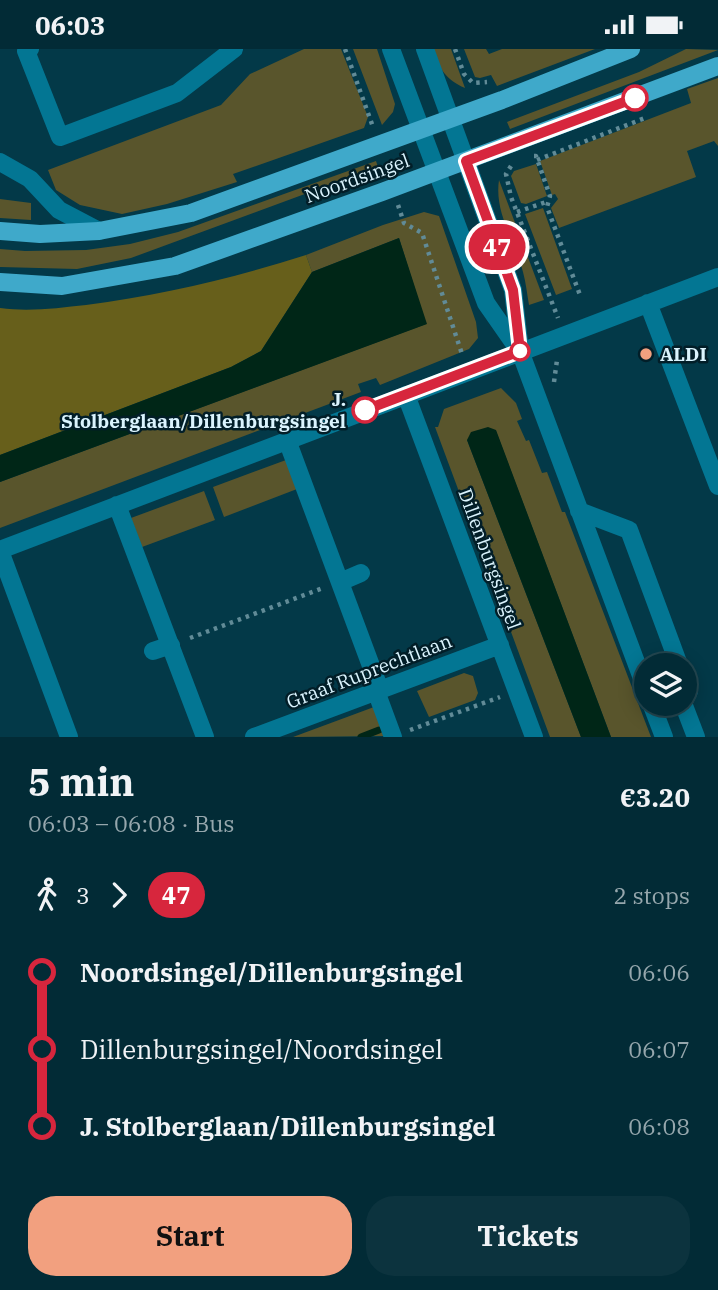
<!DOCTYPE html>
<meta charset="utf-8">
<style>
:root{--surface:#022b36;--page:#0c333e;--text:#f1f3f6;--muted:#96a7ad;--line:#234751;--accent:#f2a07f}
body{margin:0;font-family:"IBM Plex Serif",serif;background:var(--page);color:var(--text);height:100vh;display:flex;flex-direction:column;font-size:26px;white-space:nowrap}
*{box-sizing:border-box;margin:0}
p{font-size:23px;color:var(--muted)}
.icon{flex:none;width:38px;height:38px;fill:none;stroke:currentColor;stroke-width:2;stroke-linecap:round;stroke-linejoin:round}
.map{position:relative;height:688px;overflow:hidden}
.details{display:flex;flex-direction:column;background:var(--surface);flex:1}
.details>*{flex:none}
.badge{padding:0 14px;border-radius:23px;font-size:24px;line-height:46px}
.buttons{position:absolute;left:634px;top:604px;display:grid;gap:14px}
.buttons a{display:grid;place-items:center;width:63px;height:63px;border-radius:50%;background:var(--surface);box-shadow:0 4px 18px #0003,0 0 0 2px var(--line);font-size:35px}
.map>.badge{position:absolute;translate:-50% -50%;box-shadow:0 0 0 4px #fff}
.legs{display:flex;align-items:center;gap:10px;height:77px;padding:0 28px;font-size:23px}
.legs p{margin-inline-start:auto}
.summary{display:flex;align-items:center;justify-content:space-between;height:119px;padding:0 28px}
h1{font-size:38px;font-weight:700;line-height:52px}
.primary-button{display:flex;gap:14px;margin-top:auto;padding:14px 28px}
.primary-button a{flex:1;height:80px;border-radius:28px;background:var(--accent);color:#111;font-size:28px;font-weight:700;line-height:80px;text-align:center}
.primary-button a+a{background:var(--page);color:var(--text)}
ul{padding:0 28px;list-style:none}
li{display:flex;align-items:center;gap:24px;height:77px;font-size:26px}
li i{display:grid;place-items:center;width:10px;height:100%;margin:0 9px;background:currentColor}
li i::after{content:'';width:18px;height:18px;margin:-9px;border:5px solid;border-radius:50%;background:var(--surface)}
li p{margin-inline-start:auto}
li:first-child i{background:linear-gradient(#0000 50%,currentColor 0)}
li:last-child i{background:linear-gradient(currentColor 50%,#0000 0)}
.status{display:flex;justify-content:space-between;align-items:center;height:49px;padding:0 35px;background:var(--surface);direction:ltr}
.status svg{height:19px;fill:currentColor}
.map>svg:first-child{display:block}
.green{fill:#59552c}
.forest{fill:#675f1b}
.water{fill:#002617}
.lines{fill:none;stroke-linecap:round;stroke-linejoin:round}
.stream{stroke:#002617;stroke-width:7}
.path{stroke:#618b97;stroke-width:4.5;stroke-dasharray:3.5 5;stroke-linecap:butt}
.minor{stroke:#037693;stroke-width:18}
.major{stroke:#3fa9ca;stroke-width:18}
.line-1-casing{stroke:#fff;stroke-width:16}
.line-1{stroke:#d7263d;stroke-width:10}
.stop-1-dot{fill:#fff;stroke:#d7263d;stroke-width:3.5}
.poi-dot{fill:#f2a07f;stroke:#021e28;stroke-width:2.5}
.labels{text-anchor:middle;stroke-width:5;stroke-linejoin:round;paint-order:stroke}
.street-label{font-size:19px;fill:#dbf4fe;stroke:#021e28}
.poi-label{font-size:19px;font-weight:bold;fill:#dbf4fe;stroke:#021e28;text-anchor:start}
.stop-label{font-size:19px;font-weight:bold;fill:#dbf4fe;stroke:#021e28;text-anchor:end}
</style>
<div class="status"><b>06:03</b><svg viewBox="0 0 49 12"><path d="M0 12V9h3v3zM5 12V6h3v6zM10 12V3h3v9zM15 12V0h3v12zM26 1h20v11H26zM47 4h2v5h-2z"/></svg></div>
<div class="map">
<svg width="718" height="688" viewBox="0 0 718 688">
<rect width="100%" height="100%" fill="#033948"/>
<!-- green -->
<path class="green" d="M 304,0 L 341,0 L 368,68 L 364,79 L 233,125 L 237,133 L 167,155 L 122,165 L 80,156 L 56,141 L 48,121 L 221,56 L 250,25 Z
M 353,0 L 377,0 L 395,55 L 393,63 L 382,76 Z
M 432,0 L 451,0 L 465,39 C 446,31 439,19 432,0 Z
M 464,0 L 486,0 L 489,5 L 502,0 L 595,0 L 497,37 L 491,26 L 480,29 L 475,28 Z
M 686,0 L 718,1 L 510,80 L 507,73 L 639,23 Z
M 718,29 L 718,97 L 714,92 L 687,102 L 696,128 L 559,179 L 551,159 L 558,150 L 555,145 L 552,146 L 540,112 L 691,54 L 687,40 Z
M 376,112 L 378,118 L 131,209 L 77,220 L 0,218 L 0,200 L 25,202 L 86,201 L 130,195 L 178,183 Z
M 536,115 L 547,147 L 526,155 L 521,154 L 511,127 L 514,122 Z
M 499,131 L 544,251 L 529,256 C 527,245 526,234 523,223 C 515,191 494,164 499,131 Z
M 0,150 L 31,154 L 31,171 L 0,169 Z
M 543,159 L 572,240 L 556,246 L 525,165 Z
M 424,163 L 439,167 L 476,273 L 478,289 L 469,300 L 380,336 L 376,329 L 358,335 L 361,343 L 0,479 L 0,433 L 426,275 L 399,189 L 312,223 L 306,206 L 383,176 Z
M 501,339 L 516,354 L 522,370 L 517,372 L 526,392 L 529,391 L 542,424 L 547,423 L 562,463 L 565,463 L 651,688 L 611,688 L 496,382 L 467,391 L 581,688 L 550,688 L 435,378 L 438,378 L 444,360 Z
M 286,411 L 297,440 L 224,468 L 213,438 Z
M 204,442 L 215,471 L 142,498 L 131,469 Z
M 464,624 L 473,627 L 478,644 L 475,651 L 429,668 L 417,642 Z
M 374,658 L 384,687 L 293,688 Z"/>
<!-- forest -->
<path class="forest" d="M 306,206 L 312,223 L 261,302 L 231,318 L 0,406 L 0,259 C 29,263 58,259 86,256 C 161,246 234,229 306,206 Z"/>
<!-- water -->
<path class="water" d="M 399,189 L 427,275 L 0,433 L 0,406 L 231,318 L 261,302 L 312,223 Z
M 488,378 L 496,381 L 611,688 L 581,688 L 467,391 L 471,383 Z"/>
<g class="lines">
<!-- stream -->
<path class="stream" d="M 361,688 L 379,681"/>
<!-- path -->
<path class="path" d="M 345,0 L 373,78
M 455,0 L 464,25 L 473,34 L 487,33
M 534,107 L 536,107 L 550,147 L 547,158 L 580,246
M 537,111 L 645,69
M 511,117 L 506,125 L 511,148 L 558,269
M 398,156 L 404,174 L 422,184 L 462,305
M 517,163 L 549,152
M 554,333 L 557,311
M 190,589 L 323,539
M 410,681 L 500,648"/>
<!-- minor -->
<path class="minor" d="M 30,0 L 26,2 L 60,88 L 177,44 L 234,0
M 391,0 L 486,254 L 518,300
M 425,0 L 513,241 L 520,302 L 646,640
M 0,113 L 30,130 L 59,161 L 99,182
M 648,254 L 718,437
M 406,346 L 534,688
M 287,391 L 380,641
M 117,456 L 205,688
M 579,462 L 629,481 L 679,616
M 0,501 L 718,228
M 0,502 L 69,688
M 340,533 L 361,524
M 153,602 L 171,596
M 684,629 L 689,642 L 684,652
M 376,642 L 393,688
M 651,654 L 664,688
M 683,654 L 696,688
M 254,688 L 500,596"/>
<!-- major -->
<path class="major" d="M 0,182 L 40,185 L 99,182 L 191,164 L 502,51 L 631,0
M 0,233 L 62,237 L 175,217 L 382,143 L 718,17"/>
</g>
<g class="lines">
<defs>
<path id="line-1" d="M 365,361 L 520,302 L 513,241 L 466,112 L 635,49"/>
</defs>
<!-- line-1 casing -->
<use href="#line-1" class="line-1-casing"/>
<!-- line-1 -->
<use href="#line-1" class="line-1"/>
</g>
<!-- markers -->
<g class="stop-1-dot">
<circle cx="635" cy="49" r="12"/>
<circle cx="520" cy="302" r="9"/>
<circle cx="365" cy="361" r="12"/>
</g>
<circle class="poi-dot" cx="646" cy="305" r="7"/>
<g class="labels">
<!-- street labels -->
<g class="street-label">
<text transform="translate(357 129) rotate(-20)" y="7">Noordsingel</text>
<text transform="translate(490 510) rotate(70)" y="7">Dillenburgsingel</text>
<text transform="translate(369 622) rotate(-21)" y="7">Graaf Ruprechtlaan</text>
</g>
<!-- poi labels -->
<g class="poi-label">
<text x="660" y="312">ALDI</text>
</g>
<!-- stop labels -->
<g class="stop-label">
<text x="346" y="357">J.<tspan x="346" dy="22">Stolberglaan/Dillenburgsingel</tspan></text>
</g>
</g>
</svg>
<div class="buttons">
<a><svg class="icon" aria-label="layers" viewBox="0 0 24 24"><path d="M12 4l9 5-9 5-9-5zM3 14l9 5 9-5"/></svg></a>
</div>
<b class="badge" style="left:497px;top:198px;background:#d7263d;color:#fff">47</b>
</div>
<section class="details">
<div class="summary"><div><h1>5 min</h1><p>06:03 – 06:08 · Bus</p></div><b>€3.20</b></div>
<div class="legs"><svg class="icon" aria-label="walk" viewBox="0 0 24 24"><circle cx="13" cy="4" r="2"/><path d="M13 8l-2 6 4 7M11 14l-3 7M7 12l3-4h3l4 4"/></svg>3<svg class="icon" aria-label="forward" viewBox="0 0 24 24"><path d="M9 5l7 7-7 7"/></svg><b class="badge" style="background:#d7263d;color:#fff">47</b><p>2 stops</p></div>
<ul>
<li><i style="color:#d7263d"></i><b>Noordsingel/Dillenburgsingel</b><p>06:06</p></li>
<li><i style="color:#d7263d"></i><span>Dillenburgsingel/Noordsingel</span><p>06:07</p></li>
<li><i style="color:#d7263d"></i><b>J. Stolberglaan/Dillenburgsingel</b><p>06:08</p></li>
</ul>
<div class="primary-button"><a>Start</a><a>Tickets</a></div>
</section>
